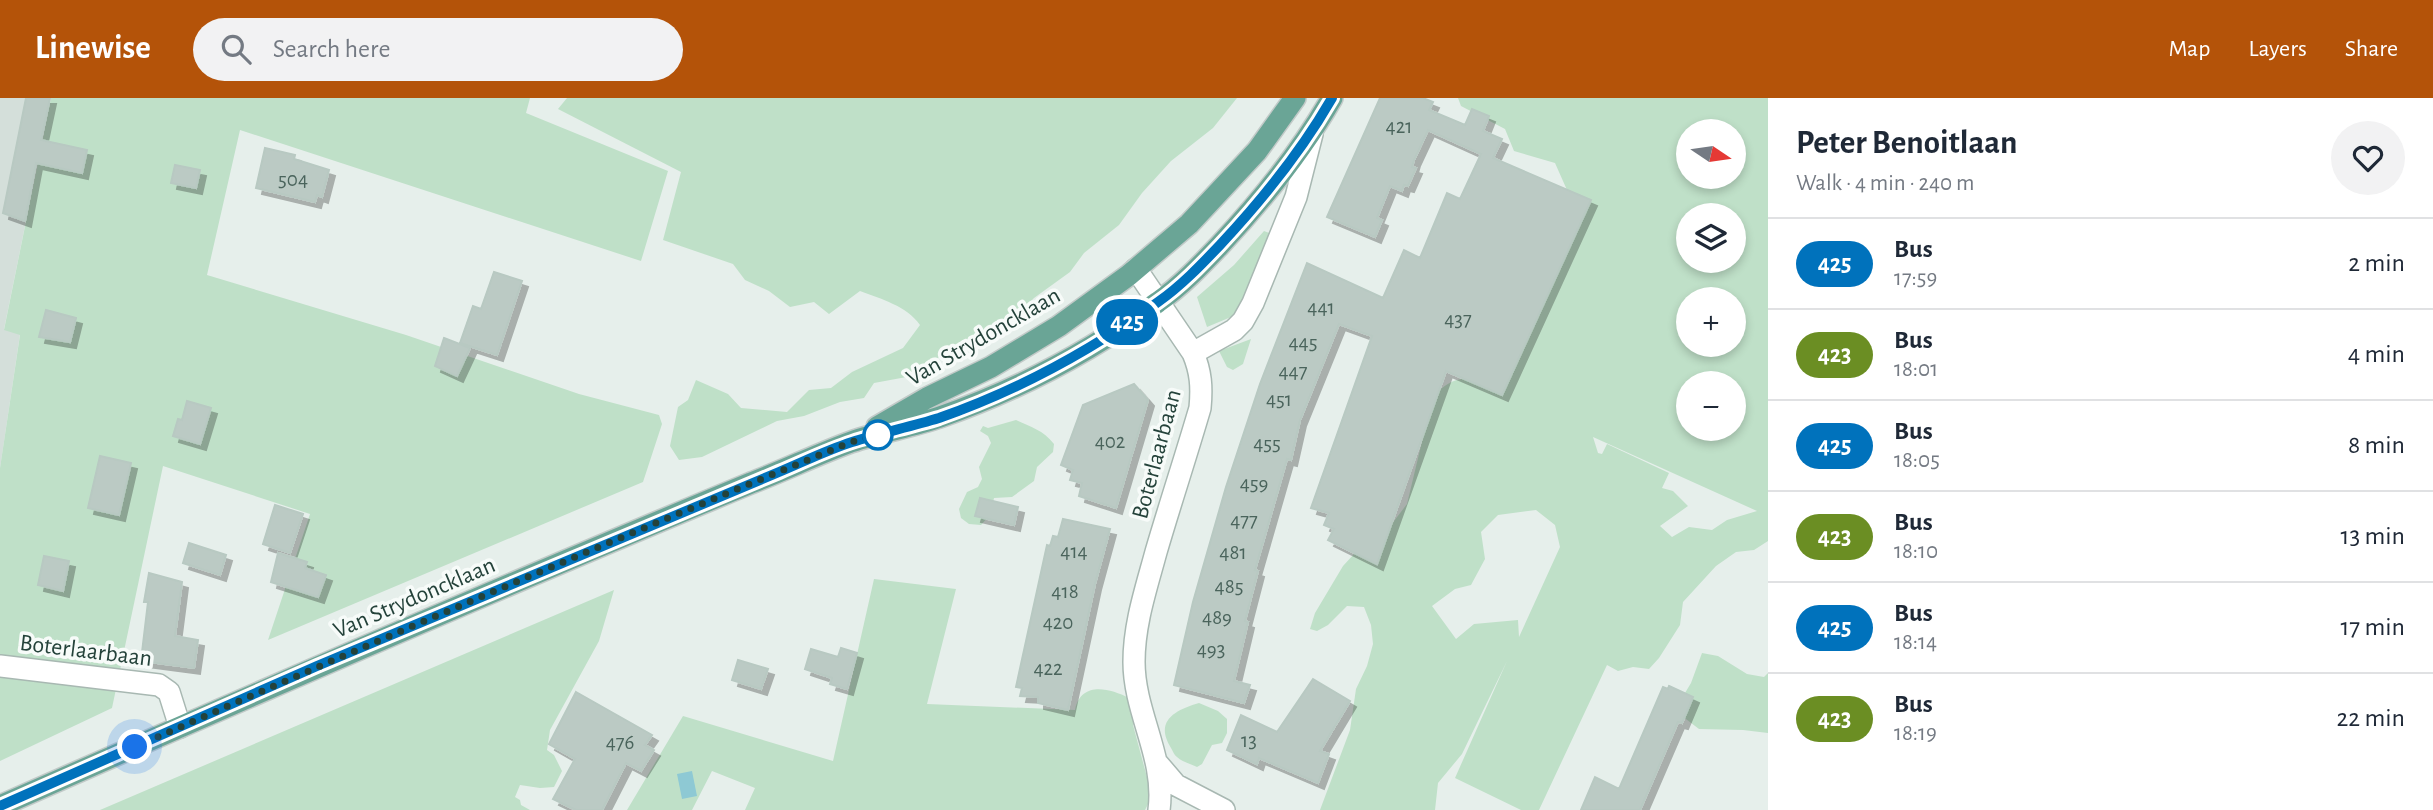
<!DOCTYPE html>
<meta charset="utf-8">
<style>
:root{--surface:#fff;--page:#f2f2f3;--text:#1f2937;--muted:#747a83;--line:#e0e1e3;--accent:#b45309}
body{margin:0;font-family:"Alegreya Sans",sans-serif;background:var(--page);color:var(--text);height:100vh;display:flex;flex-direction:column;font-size:26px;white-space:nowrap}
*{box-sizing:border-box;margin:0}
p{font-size:23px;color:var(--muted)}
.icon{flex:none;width:38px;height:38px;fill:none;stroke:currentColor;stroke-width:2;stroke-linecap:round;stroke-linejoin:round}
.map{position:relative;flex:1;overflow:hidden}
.drawer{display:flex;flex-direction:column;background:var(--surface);width:665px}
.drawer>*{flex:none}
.badge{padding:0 14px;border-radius:23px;font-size:24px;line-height:46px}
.needle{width:46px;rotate:103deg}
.tools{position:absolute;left:1676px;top:21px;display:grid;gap:14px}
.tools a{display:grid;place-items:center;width:70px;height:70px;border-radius:50%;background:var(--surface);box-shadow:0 4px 10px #0003;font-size:35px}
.you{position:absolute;width:35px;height:35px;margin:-18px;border:5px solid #fff;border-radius:50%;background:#1a73e8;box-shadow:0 0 0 10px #1a73e833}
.map>.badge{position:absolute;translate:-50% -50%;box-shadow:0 0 0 4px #fff}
.round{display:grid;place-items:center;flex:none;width:74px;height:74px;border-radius:37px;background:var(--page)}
.overview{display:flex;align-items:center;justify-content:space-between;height:119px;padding:0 28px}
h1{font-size:33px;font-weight:700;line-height:52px}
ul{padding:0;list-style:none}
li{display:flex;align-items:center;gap:21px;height:91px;padding:0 28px;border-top:2px solid var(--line)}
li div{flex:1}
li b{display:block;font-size:26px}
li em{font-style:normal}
li .badge{min-width:77px;font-weight:700;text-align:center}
header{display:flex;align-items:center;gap:42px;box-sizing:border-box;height:98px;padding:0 35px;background:var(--accent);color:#fff}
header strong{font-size:33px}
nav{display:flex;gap:38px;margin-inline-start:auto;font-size:24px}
.search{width:490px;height:63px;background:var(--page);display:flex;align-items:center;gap:18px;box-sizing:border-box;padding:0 24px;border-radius:38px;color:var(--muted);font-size:26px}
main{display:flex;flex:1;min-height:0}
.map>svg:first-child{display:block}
.built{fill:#d4dfda}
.green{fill:#bfe0c8;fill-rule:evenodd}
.water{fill:#8ec9d4}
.building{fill:#bbcac4;stroke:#b8c9c2;stroke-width:2;filter:url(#shadow)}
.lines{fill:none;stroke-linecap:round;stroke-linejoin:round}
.minor-casing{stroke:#a8b8b2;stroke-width:24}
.major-casing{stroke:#c2cac8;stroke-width:24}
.minor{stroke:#fff;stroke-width:21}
.major{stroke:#6aa596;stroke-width:21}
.line-casing{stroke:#fff;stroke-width:16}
.line{stroke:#0072bc;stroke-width:10}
.walk{stroke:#24423a;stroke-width:7;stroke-dasharray:0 12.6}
.stop-dot{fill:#fff;stroke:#0072bc;stroke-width:3.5}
.labels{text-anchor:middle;stroke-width:7;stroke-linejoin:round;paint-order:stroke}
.number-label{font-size:21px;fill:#4a645c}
.street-label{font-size:24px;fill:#24423a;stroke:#f7fbf9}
</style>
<header>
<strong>Linewise</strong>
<div class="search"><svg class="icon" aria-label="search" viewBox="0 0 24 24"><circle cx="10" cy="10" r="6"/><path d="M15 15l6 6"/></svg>Search here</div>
<nav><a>Map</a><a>Layers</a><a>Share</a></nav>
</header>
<main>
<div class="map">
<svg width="1768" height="712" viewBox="0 0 1768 712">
<defs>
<filter id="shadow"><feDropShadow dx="6" dy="6" stdDeviation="0" flood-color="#0004"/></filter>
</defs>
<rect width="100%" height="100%" fill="#e6efeb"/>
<!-- built -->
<path class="built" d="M 0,0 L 51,0 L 4,231 L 20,236 L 0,370 Z"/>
<!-- green -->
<path class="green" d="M 51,0 L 530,0 L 526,15 L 668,73 L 641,163 L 240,32 L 207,177 L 406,237 L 579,296 L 659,317 L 662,326 L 643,384 L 268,542 L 310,416 L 163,368 L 112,610 L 0,663 L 0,370 L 20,237 L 4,232 Z
M 567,0 L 1237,0 L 1213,30 L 1171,63 L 1142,95 L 1119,127 L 1084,155 L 1070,174 L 1034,200 L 1004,231 L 942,257 L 912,278 L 874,285 L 864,300 L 840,304 L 804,318 L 777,323 L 702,359 L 679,362 L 670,348 L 678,309 L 688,302 L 696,282 L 728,296 L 741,310 L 787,314 L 809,292 L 831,290 L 852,274 L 903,250 L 920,227 C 907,208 881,201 860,193 L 829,216 L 814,204 L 790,209 L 769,193 L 745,182 L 733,166 L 663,142 L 681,74 L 558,11 Z
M 1458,0 L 1768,0 L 1768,443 L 1754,452 L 1736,454 L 1716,468 L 1683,504 L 1680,527 L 1659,560 L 1649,571 L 1633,569 L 1618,573 L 1607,567 L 1539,712 L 1521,712 L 1455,680 L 1507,563 L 1462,656 L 1438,685 L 1435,712 L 1320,712 L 1350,632 L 1356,591 L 1367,568 L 1373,546 L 1371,527 L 1364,509 L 1347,508 L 1328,527 L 1317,533 L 1310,531 L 1315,515 L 1343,468 L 1354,456 L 1369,449 L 1391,427 L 1407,406 L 1425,331 L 1422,325 C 1429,298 1447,276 1478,281 C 1487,283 1496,288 1505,290 L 1567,92 L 1555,65 L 1514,53 L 1505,31 L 1461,8 ZM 1689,33 L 1734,33 L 1734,79 L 1689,79 ZM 1689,117 L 1734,117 L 1734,163 L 1689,163 ZM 1689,201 L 1734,201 L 1734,247 L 1689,247 ZM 1689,285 L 1734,285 L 1734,331 L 1689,331 ZM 1593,339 L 1757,413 L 1727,422 L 1712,432 L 1689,429 L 1672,439 L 1660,428 L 1688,408 L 1673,393 L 1662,390 L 1669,375 L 1607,346 L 1602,356 L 1598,355 ZM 1536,412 L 1555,427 L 1560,449 L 1519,539 L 1518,522 L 1474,526 L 1456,541 L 1432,508 L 1455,491 L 1471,487 L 1485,461 L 1481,434 L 1498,417 Z
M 1264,133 L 1272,136 L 1245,201 L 1238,211 L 1231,219 L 1207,229 L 1197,199 L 1234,167 Z
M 1251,241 L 1243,266 L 1233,272 L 1227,269 L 1219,253 Z
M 1016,322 C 1031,329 1043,332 1054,346 L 1053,354 L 1037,369 L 1034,383 L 1012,399 L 994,400 L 990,417 L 981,427 L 969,426 L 961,420 L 959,411 L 967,394 L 978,389 L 982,381 L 979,369 L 991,345 L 988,338 L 980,333 L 983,328 L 988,330 Z
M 874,481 L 956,491 L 927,606 L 1075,612 C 1081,583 1109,590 1129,600 L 1137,623 L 1133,627 L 1152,698 L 1145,712 L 745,712 L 755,690 L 712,673 L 692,712 L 627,712 L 683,618 L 833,663 Z
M 614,492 L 599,543 L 550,632 L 547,652 L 554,657 L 562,673 L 554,689 L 540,690 L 520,687 L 515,699 L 520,702 L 521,707 L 530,712 L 100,712 Z
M 1702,555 L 1718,558 L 1747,576 L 1764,579 L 1768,575 L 1768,635 L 1743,632 L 1699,631 L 1678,615 L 1679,605 L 1691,585 Z
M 1199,605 L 1218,613 L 1227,621 L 1227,635 L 1222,645 L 1212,647 L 1202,666 L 1197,669 C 1191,666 1182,664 1177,659 C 1174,657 1173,653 1171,650 C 1154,623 1175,612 1199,605 Z"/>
<!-- water -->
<path class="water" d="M 692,673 L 697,698 L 682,701 L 677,676 Z"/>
<!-- building -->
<path class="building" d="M 26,0 L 50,0 L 41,42 L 87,52 L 82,75 L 36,65 L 25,123 L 3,115 Z
M 1380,0 L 1423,0 L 1433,4 L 1429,12 L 1465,27 L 1472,11 L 1489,18 L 1483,33 L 1502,41 L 1493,60 L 1591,102 L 1502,297 L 1446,273 L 1377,466 L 1328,442 L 1334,431 L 1324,427 L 1329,415 L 1311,410 L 1372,238 L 1339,226 L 1300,322 L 1291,362 L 1287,361 L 1255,472 L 1258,473 L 1245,523 L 1248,524 L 1234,583 L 1250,587 L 1244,605 L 1174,587 L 1193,504 L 1226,389 L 1260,286 L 1307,165 L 1383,200 L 1404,152 L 1420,160 L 1447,95 L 1460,101 L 1481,56 L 1428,32 L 1414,62 L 1412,69 L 1416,70 L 1408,88 L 1404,87 L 1402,93 L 1390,88 L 1377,120 L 1382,122 L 1375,139 L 1327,119 Z
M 265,50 L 295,57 L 294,61 L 329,72 L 322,99 L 317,97 L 315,104 L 256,90 Z
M 175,67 L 200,72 L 196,90 L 171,85 Z
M 494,174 L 522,183 L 497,257 L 460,245 L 473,208 L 481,211 Z
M 46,212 L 76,220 L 70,244 L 39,239 Z
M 444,240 L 470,250 L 457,278 L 435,268 Z
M 1134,286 L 1148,302 L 1116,410 L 1079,398 L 1082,385 L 1070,382 L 1073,372 L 1061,367 L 1083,307 Z
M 187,303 L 211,310 L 200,346 L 173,338 L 178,321 L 182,322 Z
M 100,358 L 131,365 L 119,417 L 88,410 Z
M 980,400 L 1018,409 L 1014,427 L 975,418 Z
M 275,407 L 303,416 L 290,455 L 263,446 Z
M 1063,421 L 1110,431 L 1095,486 L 1068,612 L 1038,605 L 1038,599 L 1020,598 L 1022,590 L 1016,589 L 1047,447 L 1050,448 L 1053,438 L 1058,439 Z
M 189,445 L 226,457 L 220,477 L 183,465 Z
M 278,455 L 307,464 L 305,470 L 326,477 L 318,499 L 271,484 Z
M 44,458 L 69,463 L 63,493 L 38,487 Z
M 149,475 L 182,484 L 175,538 L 198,542 L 194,570 L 141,563 L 148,504 L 144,504 Z
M 841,550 L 857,555 L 847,591 L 830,586 L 832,580 L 805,571 L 811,551 L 838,559 Z
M 738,562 L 768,571 L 761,591 L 732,582 Z
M 1313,581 L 1350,603 L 1320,653 L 1329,656 L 1318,685 L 1259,660 L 1257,666 L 1227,652 L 1241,617 L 1277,634 Z
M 1669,588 L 1693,599 L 1682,625 L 1678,624 L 1640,712 L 1581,712 L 1595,679 L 1619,691 L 1663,589 L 1668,591 Z
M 576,594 L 652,637 L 645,647 L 654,652 L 641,673 L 626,665 L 602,712 L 576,712 L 553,701 L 575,661 L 549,646 Z"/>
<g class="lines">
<defs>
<path id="minor" d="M 1136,171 L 1193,255 C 1201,274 1202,289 1200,310 C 1186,358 1170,406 1156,454 C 1146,491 1134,526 1134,564 C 1134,615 1166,660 1159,712
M 1193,255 L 1234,232 L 1243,223 L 1253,205 L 1296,99 L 1312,36
M 0,568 L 159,587 L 169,594 L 180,629
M 1158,666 L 1176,687 L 1224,712"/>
<path id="major" d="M 877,329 L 927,300 L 991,269 L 1059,228 L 1129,177 L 1189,126 L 1257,53 L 1295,0
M 0,708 C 250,598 500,489 751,385 C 785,372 818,356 851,344 C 880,334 911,329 940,319 C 1017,292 1092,253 1158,204 C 1181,188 1201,167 1220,147 C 1263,101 1301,54 1332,0"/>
</defs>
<!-- minor casing -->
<use href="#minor" class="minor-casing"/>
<!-- major casing -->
<use href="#major" class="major-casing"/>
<!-- minor -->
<use href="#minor" class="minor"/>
<!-- major -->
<use href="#major" class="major"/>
</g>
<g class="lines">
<defs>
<path id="line" d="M 0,708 L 317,568 L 779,374 C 803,364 827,352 852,344 C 880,335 910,329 939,320 C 1016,293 1092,252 1158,204 C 1181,188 1201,167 1220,147 C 1263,101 1301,54 1332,0"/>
</defs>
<!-- line casing -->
<use href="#line" class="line-casing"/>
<!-- line -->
<use href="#line" class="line"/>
<!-- walk -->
<path class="walk" d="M 135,649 C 372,544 611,443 851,344 L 878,337"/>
</g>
<!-- markers -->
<circle class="stop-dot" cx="878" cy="337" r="14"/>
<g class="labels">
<!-- number labels -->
<g class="number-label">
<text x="1399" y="35">421</text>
<text x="293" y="88">504</text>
<text x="1321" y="216">441</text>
<text x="1458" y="228">437</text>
<text x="1303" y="251">445</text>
<text x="1293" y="280">447</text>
<text x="1279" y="308">451</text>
<text x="1110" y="350">402</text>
<text x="1267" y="352">455</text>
<text x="1254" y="392">459</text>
<text x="1244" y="429">477</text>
<text x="1074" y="460">414</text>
<text x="1233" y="461">481</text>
<text x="1229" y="495">485</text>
<text x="1065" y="500">418</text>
<text x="1217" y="526">489</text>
<text x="1058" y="531">420</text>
<text x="1211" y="558">493</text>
<text x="1048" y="577">422</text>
<text x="1249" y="649">13</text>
<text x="620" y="651">476</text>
</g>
<!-- street labels -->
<g class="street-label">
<text transform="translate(983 238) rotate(-30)" y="8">Van Strydoncklaan</text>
<text transform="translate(1156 356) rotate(-75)" y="8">Boterlaarbaan</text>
<text transform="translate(414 499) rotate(-23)" y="8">Van Strydoncklaan</text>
<text transform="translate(86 552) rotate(7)" y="8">Boterlaarbaan</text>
</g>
</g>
</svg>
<div class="tools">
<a><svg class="needle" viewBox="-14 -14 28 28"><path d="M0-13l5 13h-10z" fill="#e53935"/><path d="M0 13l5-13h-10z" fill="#747a83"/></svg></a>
<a><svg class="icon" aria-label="layers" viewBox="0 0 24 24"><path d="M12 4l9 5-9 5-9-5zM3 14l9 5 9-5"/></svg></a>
<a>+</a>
<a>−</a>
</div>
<div class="you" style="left:135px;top:649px"></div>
<b class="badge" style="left:1127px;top:224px;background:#0072bc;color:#fff">425</b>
</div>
<section class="drawer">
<div class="overview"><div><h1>Peter Benoitlaan</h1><p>Walk · 4 min · 240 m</p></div><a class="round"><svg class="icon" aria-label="heart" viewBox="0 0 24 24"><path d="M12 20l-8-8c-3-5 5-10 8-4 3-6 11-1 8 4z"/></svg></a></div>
<ul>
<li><span class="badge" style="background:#0072bc;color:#fff">425</span><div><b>Bus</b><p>17:59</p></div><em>2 min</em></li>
<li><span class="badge" style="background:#6b8e23;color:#fff">423</span><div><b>Bus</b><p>18:01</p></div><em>4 min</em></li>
<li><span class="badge" style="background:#0072bc;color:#fff">425</span><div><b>Bus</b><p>18:05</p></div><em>8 min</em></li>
<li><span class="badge" style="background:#6b8e23;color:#fff">423</span><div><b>Bus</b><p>18:10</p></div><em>13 min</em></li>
<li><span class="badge" style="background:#0072bc;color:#fff">425</span><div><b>Bus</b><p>18:14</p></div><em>17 min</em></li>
<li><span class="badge" style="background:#6b8e23;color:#fff">423</span><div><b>Bus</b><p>18:19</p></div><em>22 min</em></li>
</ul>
</section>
</main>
